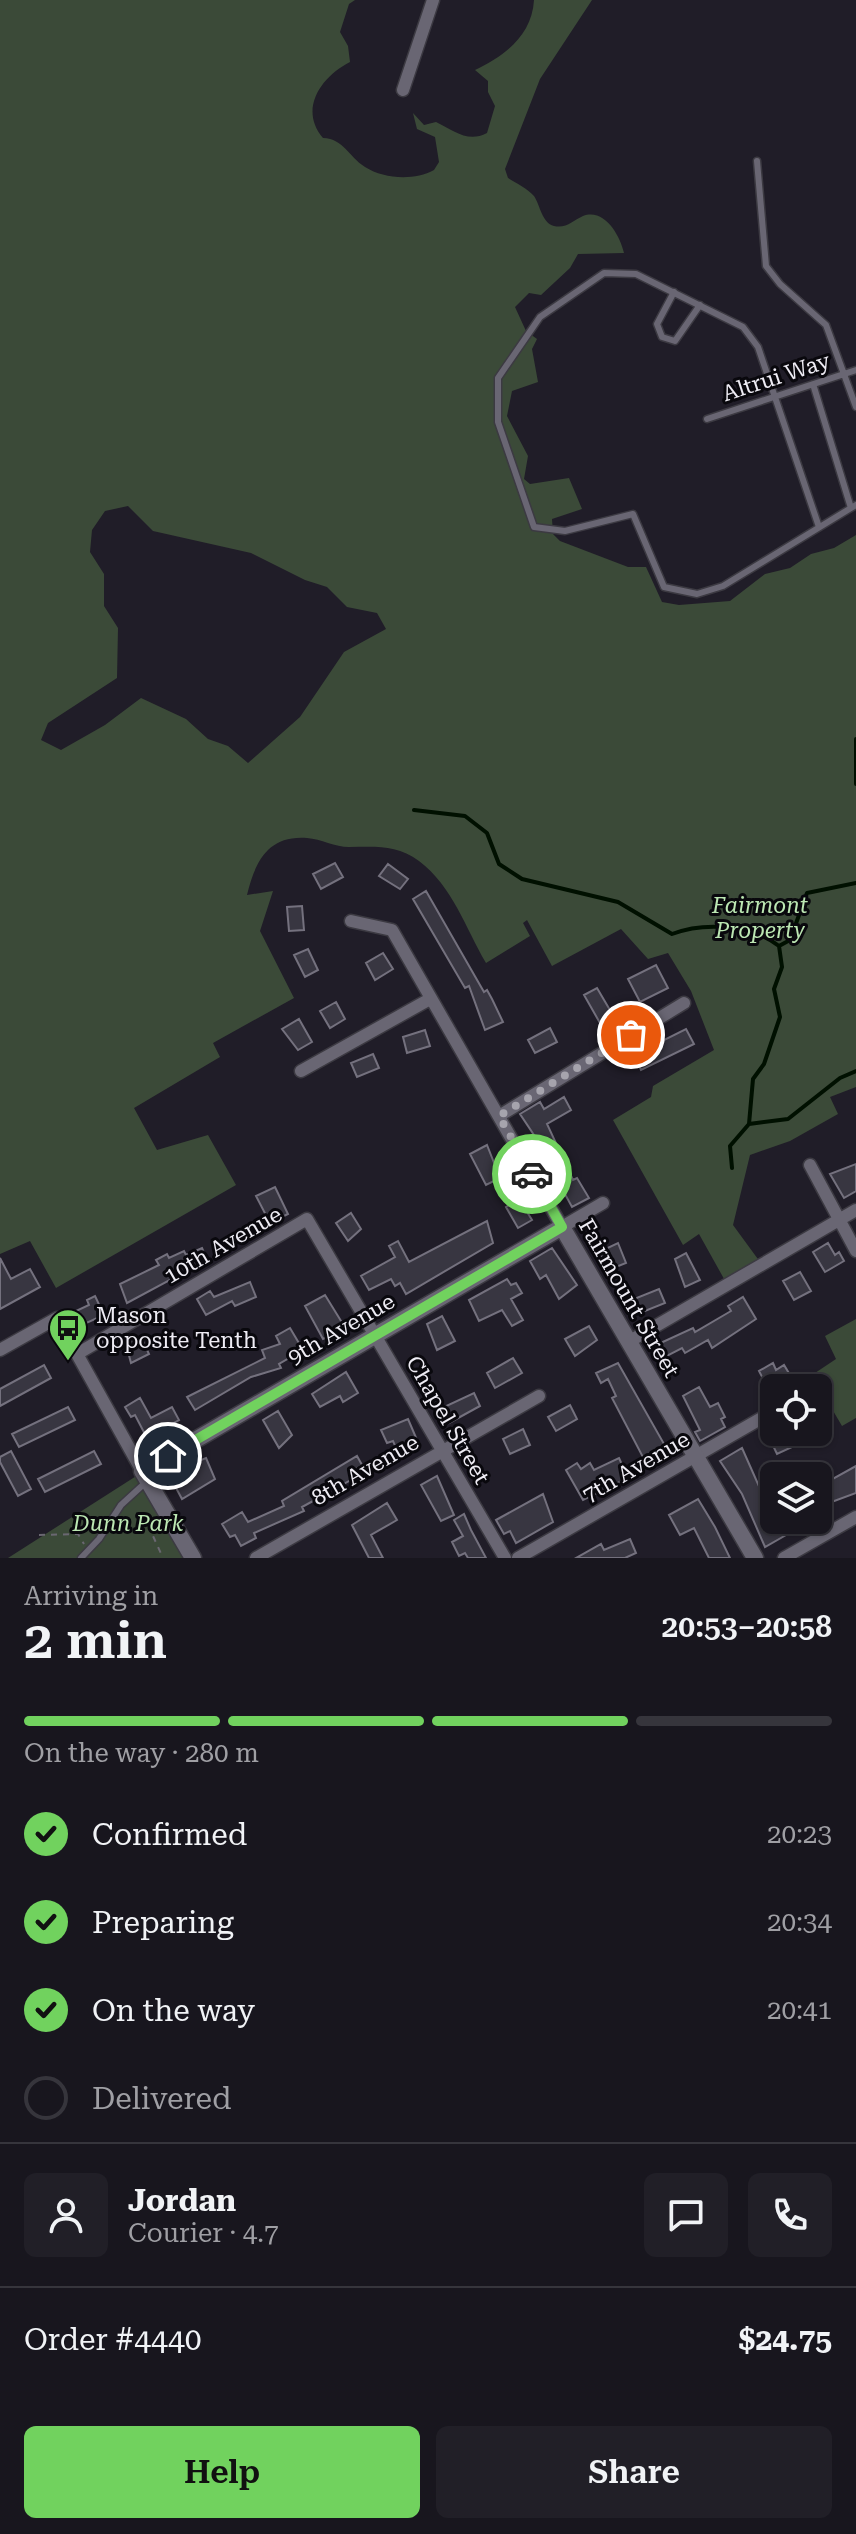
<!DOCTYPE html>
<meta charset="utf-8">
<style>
:root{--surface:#18161e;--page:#211f27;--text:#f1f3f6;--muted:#9f9fa4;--line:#36353c;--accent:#71d25e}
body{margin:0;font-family:"Roboto Serif",serif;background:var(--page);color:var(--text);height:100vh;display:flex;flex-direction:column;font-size:30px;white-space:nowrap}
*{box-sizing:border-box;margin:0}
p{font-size:26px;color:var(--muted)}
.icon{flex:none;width:44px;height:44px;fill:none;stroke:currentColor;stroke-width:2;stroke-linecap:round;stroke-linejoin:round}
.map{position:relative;height:1558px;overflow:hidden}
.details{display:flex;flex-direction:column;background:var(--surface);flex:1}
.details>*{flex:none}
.tools{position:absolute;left:760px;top:1374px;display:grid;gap:16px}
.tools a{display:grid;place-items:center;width:72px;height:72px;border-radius:12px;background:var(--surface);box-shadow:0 2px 6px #0004,0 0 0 2px var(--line);font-size:40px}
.pin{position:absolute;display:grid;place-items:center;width:68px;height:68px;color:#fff;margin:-34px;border:4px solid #fff;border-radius:50%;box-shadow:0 2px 8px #0007}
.courier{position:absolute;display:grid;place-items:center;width:80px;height:80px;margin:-40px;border:6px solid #71d25e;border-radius:50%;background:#fff;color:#222;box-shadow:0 2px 10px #0007}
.summary em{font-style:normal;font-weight:600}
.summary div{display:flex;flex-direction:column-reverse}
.summary{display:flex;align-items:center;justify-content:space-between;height:136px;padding:0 24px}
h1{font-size:52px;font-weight:600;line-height:60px}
.bar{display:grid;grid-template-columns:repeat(4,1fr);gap:12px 8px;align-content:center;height:96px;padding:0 24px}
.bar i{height:10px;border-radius:6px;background:var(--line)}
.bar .selected{background:var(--accent)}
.bar p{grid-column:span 4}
.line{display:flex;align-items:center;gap:20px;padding:0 24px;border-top:2px solid var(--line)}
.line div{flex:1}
.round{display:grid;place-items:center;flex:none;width:84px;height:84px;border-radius:12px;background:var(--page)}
ol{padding:0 24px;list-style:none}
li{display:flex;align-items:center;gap:24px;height:88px}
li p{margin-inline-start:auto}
li .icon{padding:8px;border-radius:50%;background:var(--accent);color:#111;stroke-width:4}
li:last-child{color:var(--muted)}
li i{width:44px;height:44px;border:4px solid var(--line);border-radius:50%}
.button{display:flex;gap:16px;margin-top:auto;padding:16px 24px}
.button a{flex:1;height:92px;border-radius:12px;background:var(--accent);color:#111;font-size:32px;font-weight:600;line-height:92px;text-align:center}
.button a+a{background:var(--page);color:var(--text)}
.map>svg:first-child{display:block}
.green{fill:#3b4a38;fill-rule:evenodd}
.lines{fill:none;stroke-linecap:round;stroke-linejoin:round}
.stream{stroke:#001000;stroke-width:4}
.building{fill:#383641;stroke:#74717e;stroke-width:2}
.service-casing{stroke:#3c3a42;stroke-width:9}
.minor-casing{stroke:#3c3a42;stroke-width:15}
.tertiary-casing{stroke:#3c3a42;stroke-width:19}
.path{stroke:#6a6771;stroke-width:2;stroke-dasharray:6 6;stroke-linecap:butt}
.service{stroke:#696673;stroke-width:6}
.minor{stroke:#696673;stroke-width:12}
.tertiary{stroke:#696673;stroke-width:16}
.done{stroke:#a6a4ad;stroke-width:8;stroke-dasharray:0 14.4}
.route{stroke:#71d25e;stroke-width:10}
.labels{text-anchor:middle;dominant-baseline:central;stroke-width:6;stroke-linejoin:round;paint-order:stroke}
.street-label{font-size:22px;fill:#eeecf4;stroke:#09080d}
.park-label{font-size:22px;font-style:italic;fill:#bce7b3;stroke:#09080d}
.poi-label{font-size:22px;fill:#eeecf4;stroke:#09080d;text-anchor:start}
</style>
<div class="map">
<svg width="856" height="1558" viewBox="0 0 856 1558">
<rect width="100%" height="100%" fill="#201d28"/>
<path class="green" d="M 0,0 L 355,0 L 349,4 L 340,32 L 348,46 L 350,62 C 322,76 298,109 323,138 C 344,139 348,156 365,167 C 384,179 414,181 434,170 L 439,162 L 435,137 L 417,129 L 413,113 L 424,125 L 436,122 C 454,131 468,143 487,133 L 495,106 L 488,92 L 488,81 L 475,70 C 504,56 532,36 534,0 L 592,0 L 540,79 L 505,169 L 508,178 C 516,183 528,189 534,196 C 540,205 542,223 554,226 C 566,229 574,220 583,216 C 605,208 620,236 624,253 L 578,254 L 570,268 L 541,295 L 529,293 L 515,307 L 526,331 L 537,339 L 532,349 L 538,382 L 512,391 L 507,416 L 528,456 L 524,479 L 530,484 L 569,478 L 582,509 L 552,519 L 553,534 L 560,541 L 628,567 L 646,567 L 662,602 L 679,605 L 730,601 L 765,574 L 790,568 L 811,554 L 834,548 L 856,535 L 856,1087 L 830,1097 L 838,1114 L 790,1141 L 750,1155 L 733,1225 L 763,1266 L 728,1286 L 699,1234 L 683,1245 L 613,1120 L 651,1097 L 653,1086 L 714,1050 L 691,991 L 668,953 L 648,959 L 621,929 L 552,966 L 527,920 L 523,923 L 530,936 L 486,963 C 465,927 453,887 419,861 C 396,844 375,847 349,847 C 335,847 321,839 307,838 C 267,835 255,863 247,895 L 273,891 L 260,931 L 294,998 L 213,1043 L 220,1057 L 134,1108 L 157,1150 L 208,1135 L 236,1185 L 56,1288 L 30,1241 L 0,1254 ZM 128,506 L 153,531 L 251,553 L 305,580 L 327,587 L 347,607 L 377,613 L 386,629 L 344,652 L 300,717 L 248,763 L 228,746 L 208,739 L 186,719 L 141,698 L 105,725 L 61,750 L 41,740 L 48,723 L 117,678 L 118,628 L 104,606 L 104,574 L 90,552 L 92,530 L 105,511 Z
M 856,1319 L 856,1418 L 842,1426 L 812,1375 L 836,1359 L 825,1336 Z
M 141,1473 L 189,1558 L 8,1558 Z"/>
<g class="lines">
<path class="stream" d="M 856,739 L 856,784
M 414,810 L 465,816 L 487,833 L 499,864 L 522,879 L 618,902 L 672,934 C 703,922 752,924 779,946 L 782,967 L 774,989 L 780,1017 L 764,1064 L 753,1079 L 749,1124 L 730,1146 L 732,1168
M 779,946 L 790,940 L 807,893 L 856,883
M 749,1124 L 788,1119 L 840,1078 L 856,1071"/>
</g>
<path class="building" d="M 335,863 L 343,877 L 321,889 L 313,874 Z
M 388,864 L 408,879 L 400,889 L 379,876 Z
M 426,891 L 484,992 L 487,990 L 492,999 L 503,1022 L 485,1030 L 469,986 L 465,988 L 413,899 Z
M 302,906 L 304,930 L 289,931 L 287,907 Z
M 308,949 L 318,970 L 305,977 L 294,955 Z
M 383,953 L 393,969 L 375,980 L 366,963 Z
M 656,965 L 668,988 L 640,1002 L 628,979 Z
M 597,988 L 617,1022 L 604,1030 L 584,995 Z
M 336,1002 L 345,1019 L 330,1028 L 320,1011 Z
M 299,1019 L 312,1042 L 298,1050 L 282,1029 Z
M 550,1028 L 557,1042 L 535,1053 L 528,1040 Z
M 686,1029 L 694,1044 L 641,1070 L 634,1055 Z
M 425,1030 L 430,1046 L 407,1053 L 403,1037 Z
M 373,1054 L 379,1068 L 357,1077 L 351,1063 Z
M 564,1097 L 571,1110 L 547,1124 L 573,1180 L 577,1178 L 589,1198 L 572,1207 L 554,1174 L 547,1160 L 550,1159 L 520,1114 L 540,1102 L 544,1109 Z
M 487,1145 L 500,1178 L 486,1185 L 470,1154 Z
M 856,1164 L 856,1191 L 844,1198 L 830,1174 Z
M 275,1187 L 288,1214 L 270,1223 L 256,1196 Z
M 519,1199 L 532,1220 L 518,1228 L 506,1207 Z
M 351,1213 L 361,1229 L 348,1241 L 336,1223 Z
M 487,1221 L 493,1243 L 406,1294 L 400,1283 L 395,1286 L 391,1279 L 369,1290 L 361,1276 L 395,1257 L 389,1246 L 398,1241 L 409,1262 Z
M 618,1243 L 626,1263 L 611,1269 L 609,1264 L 605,1266 L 599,1252 Z
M 828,1243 L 835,1255 L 839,1252 L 844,1261 L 825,1272 L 813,1252 Z
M 202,1248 L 207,1260 L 127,1303 L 120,1284 L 159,1265 L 156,1260 L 167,1254 L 169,1258 L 184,1251 L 186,1255 Z
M 552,1248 L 577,1285 L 559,1299 L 546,1275 L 540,1279 L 530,1261 Z
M 686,1253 L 700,1280 L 685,1287 L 675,1259 Z
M 0,1258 L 11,1279 L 30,1269 L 40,1287 L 0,1309 Z
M 800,1272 L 811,1291 L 794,1300 L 783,1281 Z
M 507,1279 L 511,1285 L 516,1283 L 522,1293 L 511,1299 L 523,1320 L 512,1326 L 502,1310 L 479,1321 L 469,1300 Z
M 250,1282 L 256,1297 L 235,1306 L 232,1301 L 206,1315 L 197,1299 L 210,1291 L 214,1297 Z
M 659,1289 L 665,1303 L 640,1313 L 634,1299 Z
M 325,1295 L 346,1329 L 323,1339 L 305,1306 Z
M 95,1296 L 104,1315 L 82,1325 L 76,1311 L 89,1305 L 87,1300 Z
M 743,1297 L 756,1319 L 712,1348 L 708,1340 L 685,1353 L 682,1348 L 661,1359 L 654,1346 L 693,1328 L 695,1332 L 731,1311 L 728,1306 Z
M 442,1316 L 455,1341 L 437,1350 L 427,1324 Z
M 589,1326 L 597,1340 L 575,1356 L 565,1339 Z
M 290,1328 L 303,1350 L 279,1364 L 281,1368 L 251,1377 L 195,1410 L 187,1397 L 265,1358 L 262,1350 L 280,1344 L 276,1336 Z
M 141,1337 L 149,1354 L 131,1363 L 126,1344 Z
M 513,1358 L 522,1373 L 495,1388 L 487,1373 Z
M 618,1363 L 668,1451 L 646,1463 L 612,1398 L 616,1396 L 608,1379 L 601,1383 L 596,1373 Z
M 773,1363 L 776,1370 L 784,1365 L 790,1375 L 783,1379 L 785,1383 L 770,1392 L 759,1371 Z
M 44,1365 L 51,1378 L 0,1406 L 0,1389 Z
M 346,1372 L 358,1393 L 343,1402 L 340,1396 L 320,1407 L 312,1394 Z
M 699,1387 L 710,1407 L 718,1403 L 725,1417 L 721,1419 L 725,1427 L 700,1441 L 695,1432 L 700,1430 L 683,1396 Z
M 474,1393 L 480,1406 L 449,1423 L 442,1408 Z
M 140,1398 L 151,1418 L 172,1407 L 179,1420 L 147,1438 L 135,1415 L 131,1417 L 125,1407 Z
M 570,1405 L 577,1419 L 556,1431 L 548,1417 Z
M 68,1407 L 75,1420 L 19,1447 L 12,1434 Z
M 278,1411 L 292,1435 L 279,1448 L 263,1420 Z
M 408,1419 L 417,1440 L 396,1448 L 393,1441 L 387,1443 L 381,1430 Z
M 523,1429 L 530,1445 L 510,1454 L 503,1439 Z
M 775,1432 L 785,1432 L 792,1447 L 777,1454 L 768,1435 Z
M 742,1448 L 774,1520 L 786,1535 L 765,1547 L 742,1494 L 720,1461 Z
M 11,1451 L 31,1489 L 18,1496 L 0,1462 L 0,1457 Z
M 94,1451 L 101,1464 L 45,1492 L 38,1479 Z
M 357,1456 L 362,1465 L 352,1471 L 356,1477 L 340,1486 L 337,1480 L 320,1488 L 324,1495 L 302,1507 L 304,1511 L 254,1533 L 256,1538 L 241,1546 L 235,1535 L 230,1537 L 222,1524 L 242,1512 L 248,1522 L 284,1506 L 282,1501 Z
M 206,1458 L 215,1479 L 182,1499 L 168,1473 Z
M 619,1458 L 628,1478 L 583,1500 L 566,1470 L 577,1463 L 581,1469 L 590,1463 L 594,1470 Z
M 856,1466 L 856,1493 L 818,1507 L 818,1487 Z
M 437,1476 L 454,1515 L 441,1521 L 421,1485 Z
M 543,1494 L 553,1522 L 516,1543 L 510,1531 L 504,1534 L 496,1520 Z
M 698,1499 L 715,1527 L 730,1558 L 709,1558 L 694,1528 L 680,1535 L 669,1515 Z
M 387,1503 L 397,1520 L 371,1535 L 383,1558 L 369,1558 L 352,1525 Z
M 464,1514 L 471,1530 L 486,1558 L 468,1558 L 465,1553 L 459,1556 L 452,1542 L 463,1536 L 454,1520 Z
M 630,1539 L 636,1553 L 625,1558 L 576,1558 L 601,1544 L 604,1550 Z"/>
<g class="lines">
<defs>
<path id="service" d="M 757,161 L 766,266 L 780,284 L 826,325 L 856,407
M 674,292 L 657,324 L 662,337 L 675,341 L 700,305
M 813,384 L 851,508
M 707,419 L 856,370
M 819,527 L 758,347 L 743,327 L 636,274 L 604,273 L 540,317 L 498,378 L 498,422 L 534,527 L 565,531 L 633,514 L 664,587 L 697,594 L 723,586 L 851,508 L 856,505
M 81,1558 L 99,1539 L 121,1505 L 145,1483"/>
<path id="minor" d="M 403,90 L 433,0
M 351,921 L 392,930 L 562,1227 L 603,1203
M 301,1071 L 430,999
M 499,1116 L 684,1003
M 810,1165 L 856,1251
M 630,1341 L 856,1210
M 0,1350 L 57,1318 L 142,1471
M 77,1354 L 307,1219 L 505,1558
M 256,1558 L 539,1396
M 518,1558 L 774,1411
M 784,1558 L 856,1517"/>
<path id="tertiary" d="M 193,1558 L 142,1471 L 562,1227 L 755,1558"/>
</defs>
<use href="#service" class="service-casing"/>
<use href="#minor" class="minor-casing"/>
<use href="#tertiary" class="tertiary-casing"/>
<path class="path" d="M 157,1525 L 153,1536 L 163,1558
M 39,1535 L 78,1534 L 84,1544"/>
<use href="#service" class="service"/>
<use href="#minor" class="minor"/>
<use href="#tertiary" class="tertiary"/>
</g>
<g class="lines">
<path class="done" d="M 532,1174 L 499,1116 L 631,1035"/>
<path class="route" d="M 168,1456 L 562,1227 L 532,1174"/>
</g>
<defs>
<symbol id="bus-pin" viewBox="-11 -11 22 30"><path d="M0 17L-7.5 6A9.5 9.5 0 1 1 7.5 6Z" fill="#71d25e" stroke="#09080d"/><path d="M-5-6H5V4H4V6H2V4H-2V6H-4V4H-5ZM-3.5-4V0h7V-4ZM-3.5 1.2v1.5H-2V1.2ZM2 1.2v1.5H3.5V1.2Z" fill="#111"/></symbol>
</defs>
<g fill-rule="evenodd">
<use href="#bus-pin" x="46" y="1306" width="44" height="60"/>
</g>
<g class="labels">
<g class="street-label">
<text transform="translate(776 377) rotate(-18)">Altrui Way</text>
<text transform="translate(223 1245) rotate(-30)">10th Avenue</text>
<text transform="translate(629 1298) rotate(60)">Fairmount Street</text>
<text transform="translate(341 1329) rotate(-30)">9th Avenue</text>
<text transform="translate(448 1420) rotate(60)">Chapel Street</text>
<text transform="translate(636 1467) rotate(-30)">7th Avenue</text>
<text transform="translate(365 1470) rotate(-30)">8th Avenue</text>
</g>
<g class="park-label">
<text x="760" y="905">Fairmont<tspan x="760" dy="25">Property</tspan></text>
<text x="128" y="1523">Dunn Park</text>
</g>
<g class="poi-label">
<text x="96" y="1315">Mason<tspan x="96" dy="25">opposite Tenth</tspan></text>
</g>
</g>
</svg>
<div class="tools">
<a><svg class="icon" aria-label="locate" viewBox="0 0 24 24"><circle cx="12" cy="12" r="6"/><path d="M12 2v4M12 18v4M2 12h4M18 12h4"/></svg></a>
<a><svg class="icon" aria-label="layers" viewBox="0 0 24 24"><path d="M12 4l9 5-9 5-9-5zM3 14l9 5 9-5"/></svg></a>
</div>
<div class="pin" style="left:631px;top:1035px;background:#ea580c"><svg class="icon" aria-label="bag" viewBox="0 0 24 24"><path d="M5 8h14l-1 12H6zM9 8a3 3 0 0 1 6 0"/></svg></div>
<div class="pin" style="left:168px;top:1456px;background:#1f2937"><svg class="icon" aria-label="home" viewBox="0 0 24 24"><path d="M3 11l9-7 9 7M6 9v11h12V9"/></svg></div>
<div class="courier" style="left:532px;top:1174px"><svg class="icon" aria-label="car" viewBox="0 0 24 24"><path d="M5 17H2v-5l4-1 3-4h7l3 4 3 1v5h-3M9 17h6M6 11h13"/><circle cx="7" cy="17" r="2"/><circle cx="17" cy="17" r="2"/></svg></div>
</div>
<section class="details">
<div class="summary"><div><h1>2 min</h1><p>Arriving in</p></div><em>20:53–20:58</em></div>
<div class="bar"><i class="selected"></i><i class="selected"></i><i class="selected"></i><i></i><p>On the way · 280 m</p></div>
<ol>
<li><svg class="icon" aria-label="check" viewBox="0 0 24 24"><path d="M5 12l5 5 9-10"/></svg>Confirmed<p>20:23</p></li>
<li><svg class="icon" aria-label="check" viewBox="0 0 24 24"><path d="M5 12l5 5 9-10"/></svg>Preparing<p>20:34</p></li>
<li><svg class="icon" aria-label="check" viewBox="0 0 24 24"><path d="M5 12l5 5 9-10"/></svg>On the way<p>20:41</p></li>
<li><i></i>Delivered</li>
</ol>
<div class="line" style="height:144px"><a class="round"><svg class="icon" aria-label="person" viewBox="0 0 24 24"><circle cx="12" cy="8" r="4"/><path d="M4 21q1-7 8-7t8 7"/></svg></a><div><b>Jordan</b><p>Courier · 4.7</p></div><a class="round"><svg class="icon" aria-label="chat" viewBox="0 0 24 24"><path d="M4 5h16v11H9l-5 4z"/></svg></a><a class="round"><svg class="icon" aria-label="phone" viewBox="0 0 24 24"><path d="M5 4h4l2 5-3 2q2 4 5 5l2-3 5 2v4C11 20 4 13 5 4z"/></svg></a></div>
<div class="line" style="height:104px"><div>Order #4440</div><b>$24.75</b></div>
<div class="button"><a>Help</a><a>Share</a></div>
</section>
